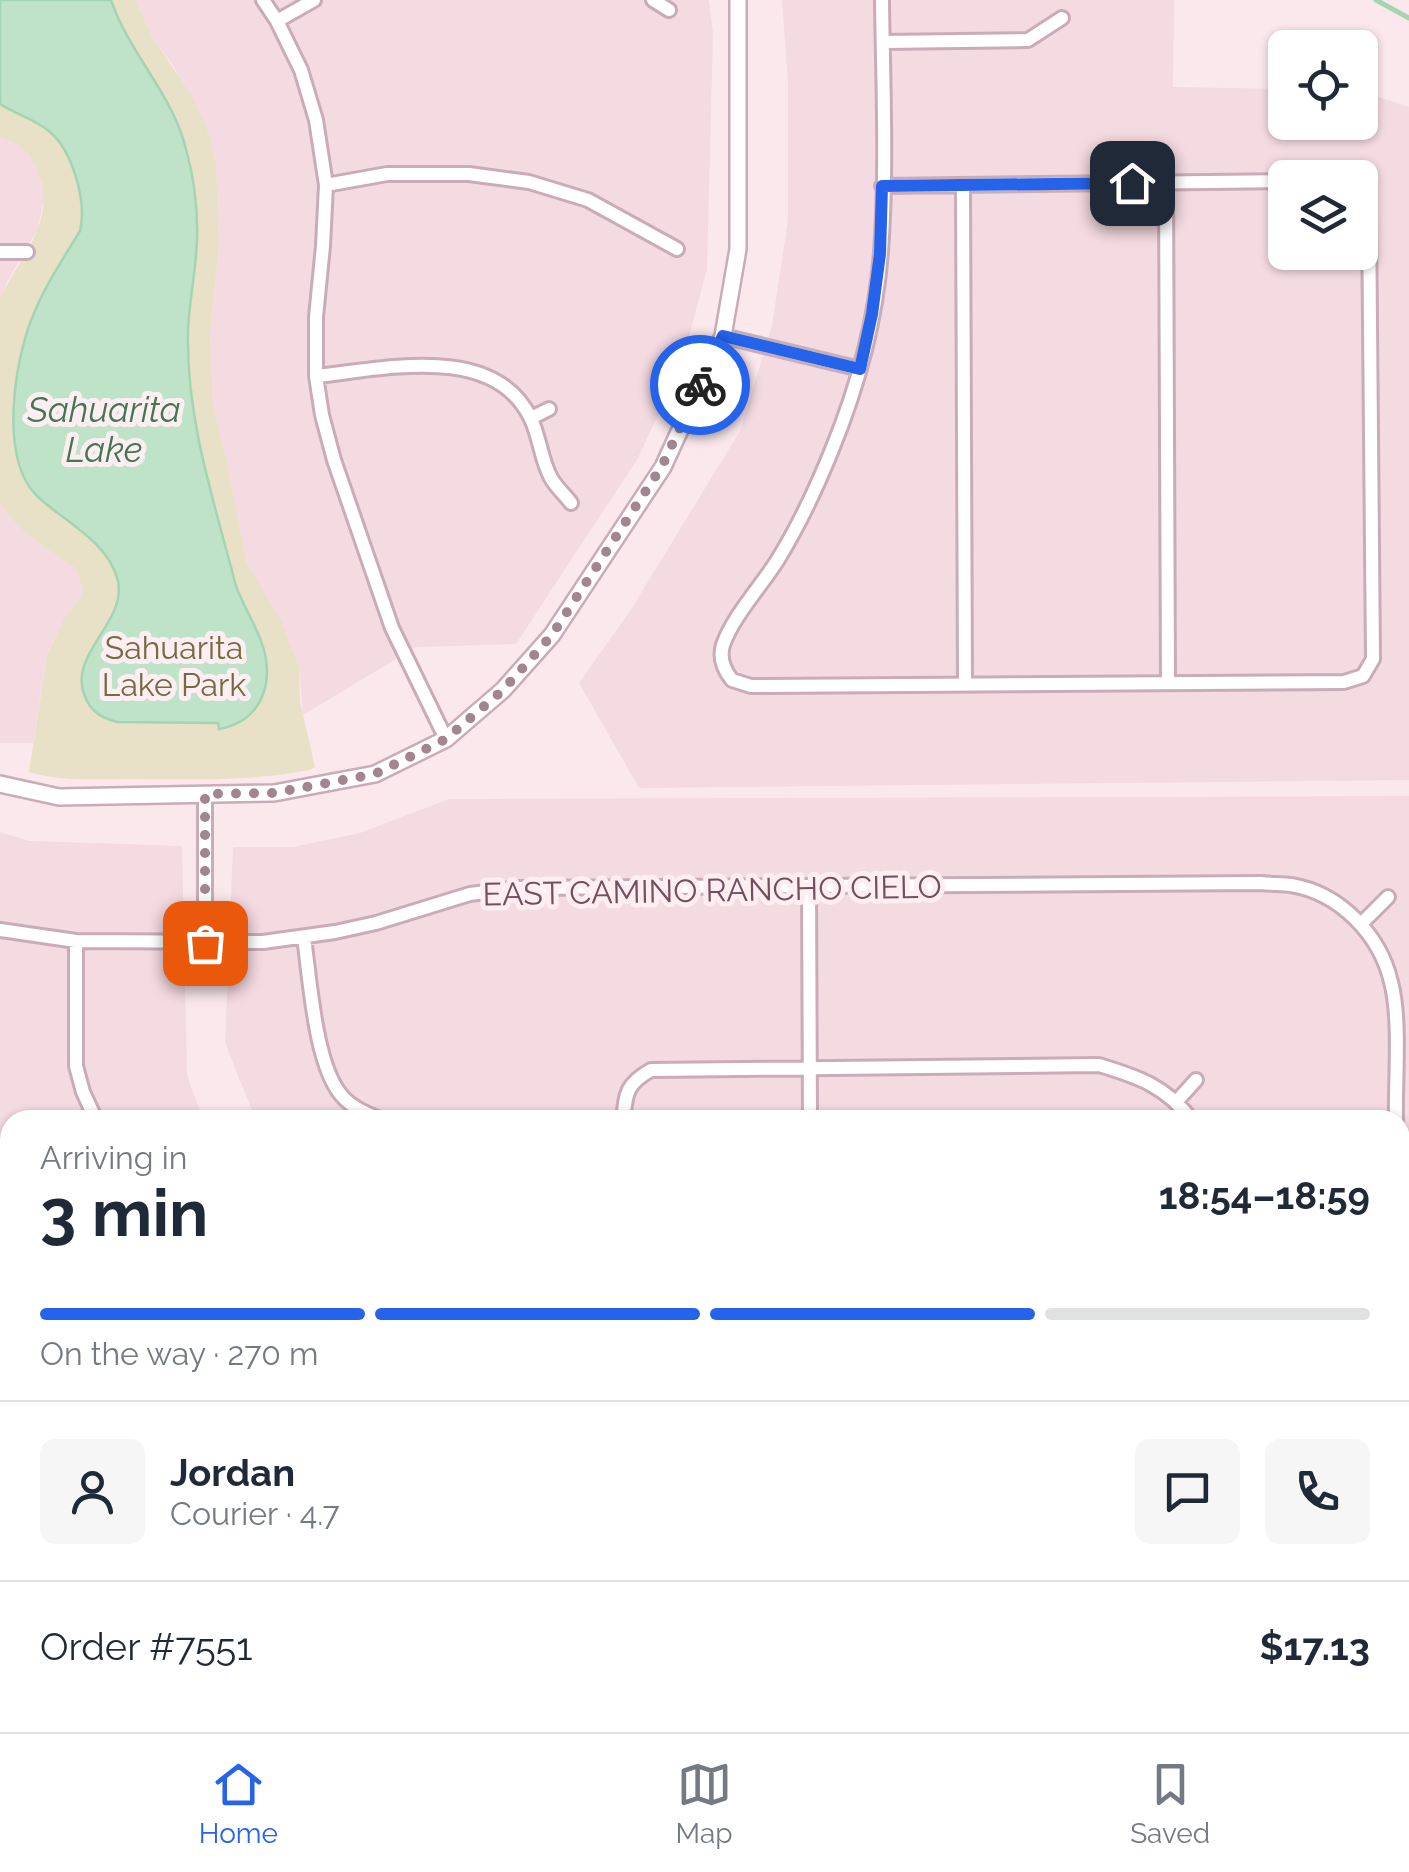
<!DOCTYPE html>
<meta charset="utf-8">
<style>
:root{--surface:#fff;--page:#f6f6f7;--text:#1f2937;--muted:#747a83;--line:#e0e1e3;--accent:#2563eb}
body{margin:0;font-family:Raleway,sans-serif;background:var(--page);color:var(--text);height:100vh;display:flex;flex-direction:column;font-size:38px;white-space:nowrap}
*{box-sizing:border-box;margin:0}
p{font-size:32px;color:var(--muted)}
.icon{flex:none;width:55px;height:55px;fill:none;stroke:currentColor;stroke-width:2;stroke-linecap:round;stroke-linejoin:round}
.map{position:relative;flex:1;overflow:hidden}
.panel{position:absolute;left:0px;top:1110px;width:1410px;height:622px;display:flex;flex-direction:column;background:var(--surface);border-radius:30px 30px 0 0;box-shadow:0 2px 8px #0004}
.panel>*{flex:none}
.controls{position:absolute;left:1268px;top:30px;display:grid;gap:20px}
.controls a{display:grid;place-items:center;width:110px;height:110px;border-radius:15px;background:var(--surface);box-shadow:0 2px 8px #0004;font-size:50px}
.pin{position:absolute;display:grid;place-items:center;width:85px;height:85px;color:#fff;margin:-42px;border-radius:20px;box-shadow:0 5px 15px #0006}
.courier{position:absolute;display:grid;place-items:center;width:100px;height:100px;margin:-50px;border:8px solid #2563eb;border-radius:50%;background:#fff;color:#222;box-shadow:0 2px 12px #0007}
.summary em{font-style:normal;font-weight:700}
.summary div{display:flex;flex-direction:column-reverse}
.summary{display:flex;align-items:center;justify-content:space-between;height:170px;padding:0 40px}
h1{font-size:65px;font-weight:700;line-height:75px}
.bar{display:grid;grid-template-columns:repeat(4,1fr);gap:15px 10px;align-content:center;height:120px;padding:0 40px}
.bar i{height:12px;border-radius:8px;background:var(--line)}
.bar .selected{background:var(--accent)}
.bar p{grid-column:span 4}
.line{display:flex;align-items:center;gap:25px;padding:0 40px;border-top:2px solid var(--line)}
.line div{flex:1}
.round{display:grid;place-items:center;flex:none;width:105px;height:105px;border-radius:15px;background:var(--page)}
.menu{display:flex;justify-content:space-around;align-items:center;height:140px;border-top:2px solid var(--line);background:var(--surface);font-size:28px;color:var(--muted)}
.menu a{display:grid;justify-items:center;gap:5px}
.menu .selected{color:var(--accent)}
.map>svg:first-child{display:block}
.residential{fill:#f4dae1;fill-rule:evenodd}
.green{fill:#e8e0c7}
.water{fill:#bee3c9;stroke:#a5d4b3;stroke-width:2.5}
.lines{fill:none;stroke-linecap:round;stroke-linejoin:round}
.stream{stroke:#a5d4b3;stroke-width:5}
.minor-casing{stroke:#c9acb8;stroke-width:18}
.tertiary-casing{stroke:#c9acb8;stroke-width:20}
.minor{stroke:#fff;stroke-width:12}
.tertiary{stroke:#fff;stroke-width:15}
.done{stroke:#a38491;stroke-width:10;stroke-dasharray:0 18}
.route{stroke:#2563eb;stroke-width:12}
.labels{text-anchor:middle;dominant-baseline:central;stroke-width:10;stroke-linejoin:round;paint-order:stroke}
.park-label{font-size:32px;fill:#736c43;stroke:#feeef2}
.street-label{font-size:32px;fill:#734e60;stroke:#feeef2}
.water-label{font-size:35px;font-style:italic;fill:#427753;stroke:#feeef2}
</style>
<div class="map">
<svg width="1409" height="1732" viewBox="0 0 1409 1732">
<rect width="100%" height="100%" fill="#fbe8ed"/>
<path class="residential" d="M 135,0 L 709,0 L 713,33 L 707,269 L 682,363 L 638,458 L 516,644 L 416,647 L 303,715 L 299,667 L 287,635 L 247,564 L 228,467 L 213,404 L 210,332 L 219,246 L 216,163 L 208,132 L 174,67 L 153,38 Z
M 782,0 L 1174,0 L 1173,87 L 1285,89 L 1285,122 L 1360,122 L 1360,91 L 1409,107 L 1409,780 L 639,788 L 579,683 L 630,611 L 740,431 L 772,326 L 788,220 L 788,82 ZM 1285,178 L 1360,178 L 1360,252 L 1285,252 Z
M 0,137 L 10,139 L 21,147 L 33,160 L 40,175 L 44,197 L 38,229 L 8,280 L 0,299 Z
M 0,503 L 8,515 L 27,535 L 76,569 L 82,587 L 81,596 L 63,620 L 47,654 L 33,743 L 0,743 Z
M 1409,796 L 1409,1732 L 1116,1732 L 1116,1722 L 1400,1722 L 1400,1120 L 256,1120 L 225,1043 L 233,847 L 293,847 L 360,833 L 449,799 Z
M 0,832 L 29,841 L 182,846 L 187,1075 L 203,1120 L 10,1120 L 10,1338 L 0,1343 Z
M 10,1361 L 10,1640 L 0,1618 L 0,1366 Z
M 47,1723 L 316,1723 L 290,1732 L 51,1732 Z
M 466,1723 L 934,1722 L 934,1732 L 525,1732 Z"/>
<path class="green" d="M 0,0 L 135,0 L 153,38 L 193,98 L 208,132 L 216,163 L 219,246 L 210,332 L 213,404 L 228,467 L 247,564 L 281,620 L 299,667 L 300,702 L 315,767 L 309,770 C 249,782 190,779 130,779 C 97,779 61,782 29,772 L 47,655 L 63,620 L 81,596 L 82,587 L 76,569 L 27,535 L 8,515 L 0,503 L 0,299 C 11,274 29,253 38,228 C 52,193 39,147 0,137 Z
M 976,1723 L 1116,1722 L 1116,1732 L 977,1732 Z"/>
<path class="water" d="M 0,0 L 111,0 C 129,53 173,95 186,149 C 194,178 198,210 197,240 C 196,271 189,301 188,331 C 186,409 208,482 228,556 C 231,566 233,576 236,586 C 246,614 267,640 267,671 C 267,702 249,724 219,729 L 218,723 L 117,722 C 103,718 94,714 87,701 C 63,656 127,625 118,581 C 108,540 63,522 35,494 C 0,456 14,363 32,318 C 44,287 63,259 80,231 C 87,202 73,152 50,132 C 37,120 15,114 0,104 Z"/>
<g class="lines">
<path class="stream" d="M 1376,0 L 1409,18"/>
<defs>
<path id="minor" d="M 263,0 L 277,21 L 301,70 L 316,120 L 326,185 L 323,246 L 316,317 L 316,376 L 322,415 L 334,460 L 392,628 L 446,739
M 653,0 L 669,10
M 882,0 C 883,84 887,169 881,252 C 876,320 857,389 831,452 C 816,489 798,527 777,561 C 761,586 732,618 723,645 C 719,658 724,670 732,680 L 751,686 L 1344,682 L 1363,676 L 1373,659 L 1369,211 L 1360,193
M 277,21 L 314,0
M 883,42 L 1028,40 L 1062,18
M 1166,182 L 1168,683
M 326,185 L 387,174 L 469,174 L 529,182 L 588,200 L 677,249
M 963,185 L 965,684
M 882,186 L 1285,181
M 0,252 L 27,252
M 723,336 L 860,369
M 316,376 C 384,369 495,342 531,419 C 540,438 541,460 551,478 C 556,487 565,495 571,503
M 531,418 L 549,409
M 205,794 L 205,943
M 809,886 L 810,1120
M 1361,924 L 1388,897
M 0,930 L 76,941 L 263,942 L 335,932 L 376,923 L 470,894 L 518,888 L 1261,883 C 1271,884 1281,884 1291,885 C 1340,893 1380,935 1391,982 C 1401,1019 1395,1080 1396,1120
M 304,938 C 310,979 315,1066 342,1096 C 352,1108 368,1114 382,1120
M 76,941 L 76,1066 L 83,1092 L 96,1120
M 1177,1101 L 1196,1080
M 623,1120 C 626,1093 626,1084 651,1070 L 1099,1065 C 1139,1077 1165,1086 1192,1120
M 0,1374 L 10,1397"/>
<path id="tertiary" d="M 0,784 L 59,797 L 274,793 L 375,774 L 446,739 L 503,690 L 552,635 L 663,467 L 723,336 L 738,249 L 738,0
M 958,1722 L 958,1732"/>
</defs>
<use href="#minor" class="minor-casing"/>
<use href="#tertiary" class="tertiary-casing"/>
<use href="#minor" class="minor"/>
<use href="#tertiary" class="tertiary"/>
</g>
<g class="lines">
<path class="done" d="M 205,943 L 205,794 L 274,793 L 375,774 L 446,739 L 503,690 L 552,635 L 662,466 L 700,385"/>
<path class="route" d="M 700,385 L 723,336 L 860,369 L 872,314 L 880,254 L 882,186 L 1132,183"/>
</g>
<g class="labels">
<g class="park-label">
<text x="174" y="647">Sahuarita<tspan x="174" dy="37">Lake Park</tspan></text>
</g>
<g class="street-label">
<text transform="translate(712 890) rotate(-1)">EAST CAMINO RANCHO CIELO</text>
</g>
<g class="water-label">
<text x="104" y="409">Sahuarita<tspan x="104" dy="40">Lake</tspan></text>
</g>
</g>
</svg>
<div class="controls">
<a><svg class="icon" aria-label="locate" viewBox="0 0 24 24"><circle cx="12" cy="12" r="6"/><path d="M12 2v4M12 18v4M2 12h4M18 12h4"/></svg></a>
<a><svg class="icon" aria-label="layers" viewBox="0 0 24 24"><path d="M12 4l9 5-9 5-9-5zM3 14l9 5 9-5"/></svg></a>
</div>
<div class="pin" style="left:205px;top:943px;background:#ea580c"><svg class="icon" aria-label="bag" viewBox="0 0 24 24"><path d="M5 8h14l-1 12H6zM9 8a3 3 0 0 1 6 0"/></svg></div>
<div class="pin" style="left:1132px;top:183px;background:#1f2937"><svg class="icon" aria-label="home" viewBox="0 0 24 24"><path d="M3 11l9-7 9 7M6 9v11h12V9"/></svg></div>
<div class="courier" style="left:700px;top:385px"><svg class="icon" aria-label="bike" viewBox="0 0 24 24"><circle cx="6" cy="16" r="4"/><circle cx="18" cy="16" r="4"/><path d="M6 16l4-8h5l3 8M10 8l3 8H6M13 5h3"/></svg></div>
<section class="panel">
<div class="summary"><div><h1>3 min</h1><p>Arriving in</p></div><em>18:54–18:59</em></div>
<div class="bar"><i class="selected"></i><i class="selected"></i><i class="selected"></i><i></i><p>On the way · 270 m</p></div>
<div class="line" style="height:180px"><a class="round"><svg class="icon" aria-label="person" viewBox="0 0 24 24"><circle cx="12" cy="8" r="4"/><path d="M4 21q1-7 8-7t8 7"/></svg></a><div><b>Jordan</b><p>Courier · 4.7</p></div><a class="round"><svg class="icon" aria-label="chat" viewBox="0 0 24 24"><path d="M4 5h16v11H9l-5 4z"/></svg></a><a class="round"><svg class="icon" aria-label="phone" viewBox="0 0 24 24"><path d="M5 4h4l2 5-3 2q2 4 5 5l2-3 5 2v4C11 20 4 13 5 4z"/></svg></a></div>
<div class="line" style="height:130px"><div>Order #7551</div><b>$17.13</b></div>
</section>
</div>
<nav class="menu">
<a class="selected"><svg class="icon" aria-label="home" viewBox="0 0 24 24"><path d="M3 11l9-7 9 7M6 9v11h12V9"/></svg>Home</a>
<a><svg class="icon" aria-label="map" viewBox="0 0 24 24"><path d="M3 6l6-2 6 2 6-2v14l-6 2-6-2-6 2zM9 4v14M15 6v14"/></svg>Map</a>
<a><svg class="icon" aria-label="saved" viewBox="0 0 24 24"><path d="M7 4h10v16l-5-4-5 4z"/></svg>Saved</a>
</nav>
